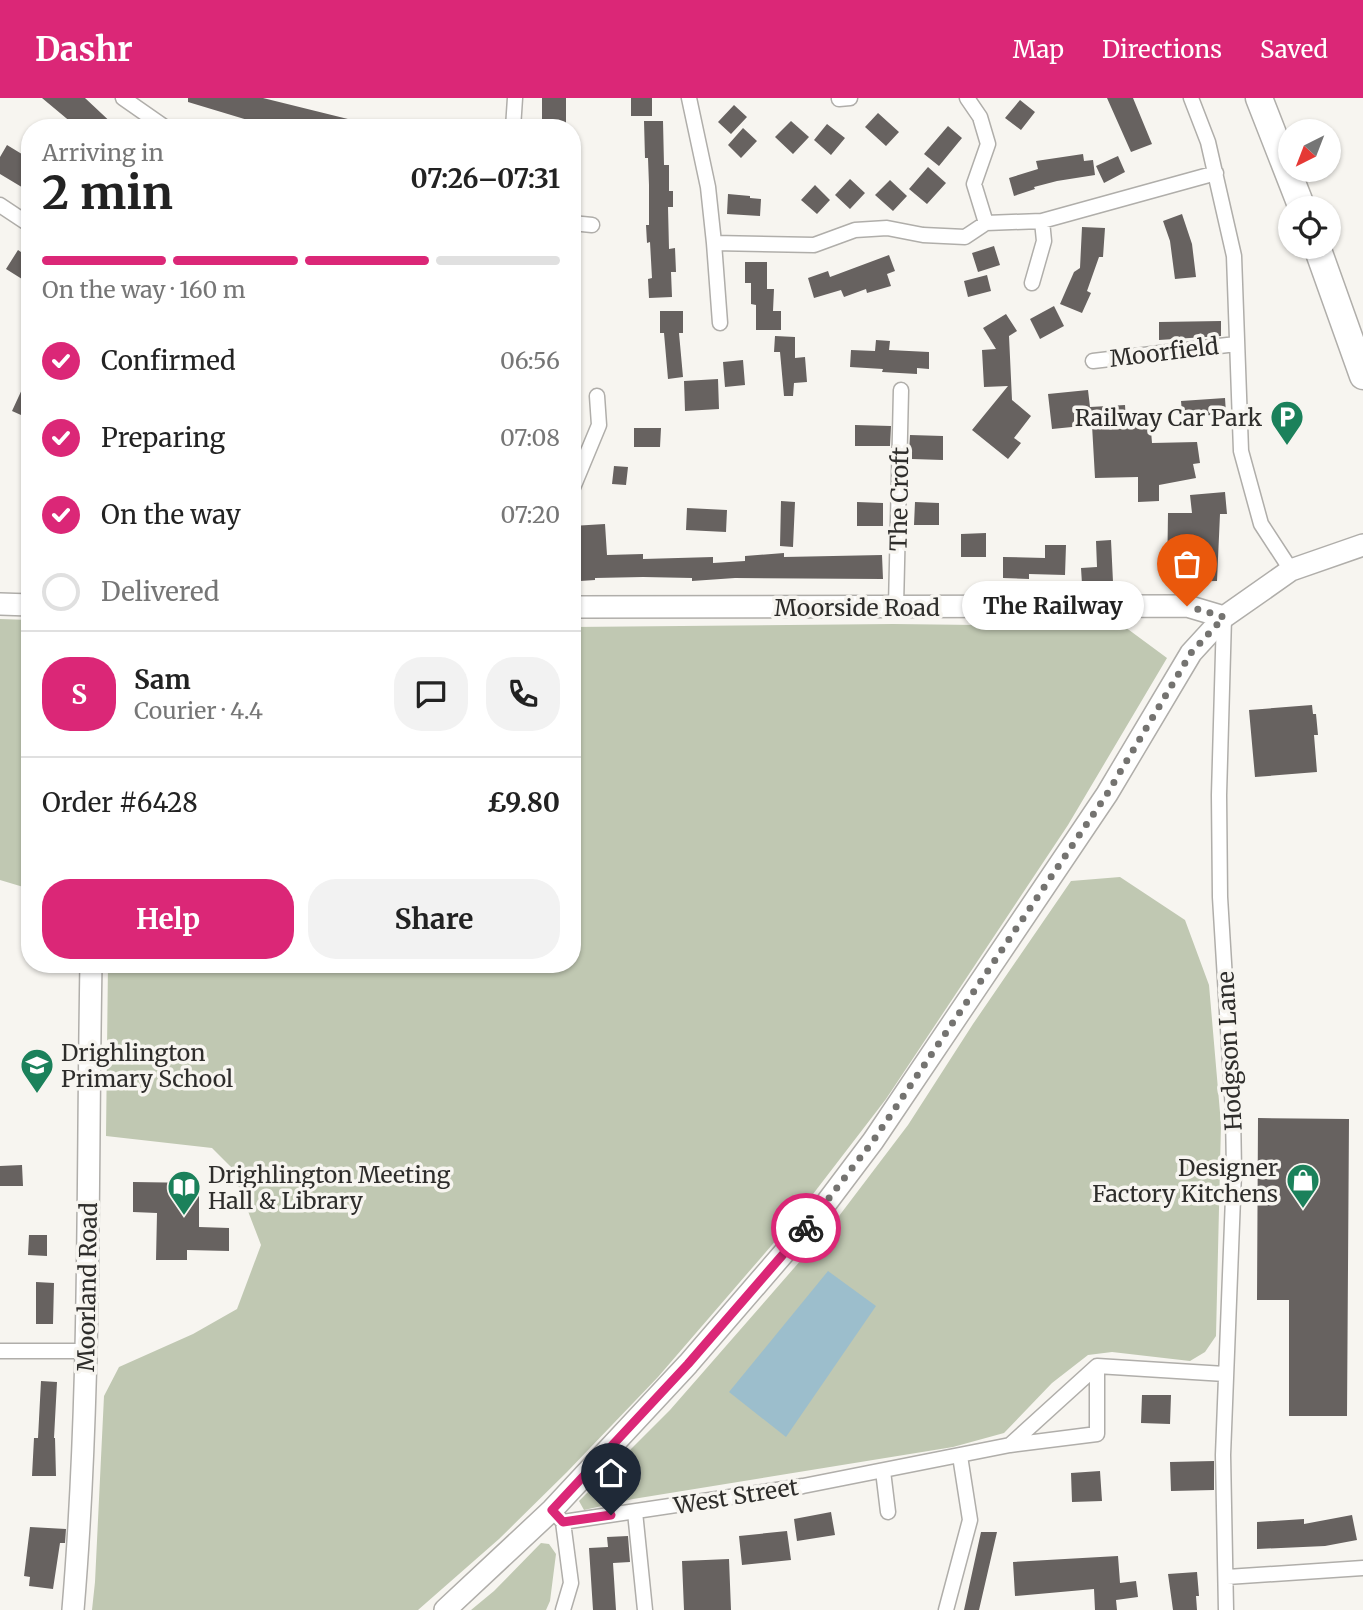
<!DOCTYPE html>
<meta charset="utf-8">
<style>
:root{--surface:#fff;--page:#f2f2f2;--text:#222;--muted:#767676;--line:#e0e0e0;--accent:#db2777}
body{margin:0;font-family:Merriweather,serif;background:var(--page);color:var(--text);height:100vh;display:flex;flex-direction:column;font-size:26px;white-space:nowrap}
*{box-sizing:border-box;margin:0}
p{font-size:23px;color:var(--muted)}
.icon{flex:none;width:38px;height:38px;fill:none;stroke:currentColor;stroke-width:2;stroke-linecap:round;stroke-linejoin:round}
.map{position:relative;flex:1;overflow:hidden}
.details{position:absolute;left:21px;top:21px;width:560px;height:854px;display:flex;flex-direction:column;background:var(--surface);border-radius:28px;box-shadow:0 2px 5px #0004}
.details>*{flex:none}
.needle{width:46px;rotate:222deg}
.fabs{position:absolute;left:1278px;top:21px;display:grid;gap:14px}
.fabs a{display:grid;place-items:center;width:63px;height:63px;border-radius:50%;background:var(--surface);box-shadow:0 2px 5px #0004;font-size:35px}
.pin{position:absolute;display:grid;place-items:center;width:60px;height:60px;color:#fff;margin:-72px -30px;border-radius:50% 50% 50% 0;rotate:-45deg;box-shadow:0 0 7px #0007}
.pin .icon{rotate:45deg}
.courier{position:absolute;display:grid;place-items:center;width:70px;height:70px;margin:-35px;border:5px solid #db2777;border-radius:50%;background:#fff;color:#222;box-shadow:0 2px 9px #0007}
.bubble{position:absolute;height:49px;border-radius:24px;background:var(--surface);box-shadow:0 2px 5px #0004;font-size:23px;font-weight:700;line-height:49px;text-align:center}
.summary em{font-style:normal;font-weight:700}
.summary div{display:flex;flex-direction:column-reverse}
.summary{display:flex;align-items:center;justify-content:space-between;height:119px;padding:0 21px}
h1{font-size:46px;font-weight:700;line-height:52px}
.bar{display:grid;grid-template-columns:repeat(4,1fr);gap:10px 7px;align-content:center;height:84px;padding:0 21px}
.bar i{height:9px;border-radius:5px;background:var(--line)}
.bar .current{background:var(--accent)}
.bar p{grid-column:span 4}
.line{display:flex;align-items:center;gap:18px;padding:0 21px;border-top:2px solid var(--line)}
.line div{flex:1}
.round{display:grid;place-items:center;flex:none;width:74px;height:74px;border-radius:28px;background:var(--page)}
ol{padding:0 21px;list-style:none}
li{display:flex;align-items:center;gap:21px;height:77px}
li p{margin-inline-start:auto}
li .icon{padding:7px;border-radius:50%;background:var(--accent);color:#fff;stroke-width:4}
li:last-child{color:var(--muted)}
li i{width:38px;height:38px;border:4px solid var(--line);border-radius:50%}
.action{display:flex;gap:14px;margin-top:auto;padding:14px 21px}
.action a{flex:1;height:80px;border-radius:28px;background:var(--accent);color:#fff;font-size:28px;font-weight:700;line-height:80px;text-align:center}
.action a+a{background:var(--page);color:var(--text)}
header{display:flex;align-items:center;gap:42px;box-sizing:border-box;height:98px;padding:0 35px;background:var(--accent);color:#fff}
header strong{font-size:33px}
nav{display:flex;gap:38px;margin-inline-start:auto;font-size:24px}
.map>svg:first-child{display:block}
.green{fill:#c0c8b2}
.water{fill:#9cbecc}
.building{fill:#676260}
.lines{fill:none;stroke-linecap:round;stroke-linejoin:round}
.street-casing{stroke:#b0aeaa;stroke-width:17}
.secondary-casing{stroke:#b0aeaa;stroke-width:24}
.highway-casing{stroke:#b0aeaa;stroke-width:29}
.street{stroke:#fff;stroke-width:14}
.secondary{stroke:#fff;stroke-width:21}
.highway{stroke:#fff;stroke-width:26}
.done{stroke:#747370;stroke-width:7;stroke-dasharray:0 12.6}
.route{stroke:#db2777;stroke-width:9}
.labels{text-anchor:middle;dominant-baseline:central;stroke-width:7;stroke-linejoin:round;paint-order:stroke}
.street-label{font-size:23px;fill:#2e2d2b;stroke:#f7f5f0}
.poi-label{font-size:23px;fill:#2e2d2b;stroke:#f7f5f0;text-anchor:end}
</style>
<header>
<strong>Dashr</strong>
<nav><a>Map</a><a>Directions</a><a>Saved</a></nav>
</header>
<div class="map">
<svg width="1363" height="1512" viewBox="0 0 1363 1512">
<rect width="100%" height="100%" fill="#f7f5f0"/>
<path class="green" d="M 0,521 L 30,522 L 30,791 L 0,782 Z
M 893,526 L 1125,529 L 1167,560 L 1068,727 L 886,1001 L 790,1126 L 658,1279 L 567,1374 L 499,1441 L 418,1512 L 92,1512 L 95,1484 L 104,1298 L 119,1269 L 193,1236 L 237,1211 L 261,1147 L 231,1069 L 212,1050 L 106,1038 L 108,866 L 572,866 L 572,529 Z
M 1120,779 L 1185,822 L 1209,887 L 1221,1026 L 1216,1238 L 1205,1254 L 1190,1263 L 1112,1254 L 1088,1257 L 1052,1285 L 1004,1335 L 953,1349 L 633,1401 L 584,1412 L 579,1403 L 670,1312 L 836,1122 L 908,1027 L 973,926 L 1071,783 Z
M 541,1445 L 549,1446 L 556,1456 L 550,1503 L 546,1512 L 471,1512 L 494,1493 Z"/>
<path class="water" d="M 828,1173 L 876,1208 L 786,1339 L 729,1294 Z"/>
<path class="building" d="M 42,0 L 85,0 L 117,30 L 78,30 Z
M 188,0 L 263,0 L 356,23 L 355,30 L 274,30 L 188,4 Z
M 542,0 L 566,0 L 566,30 L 542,30 Z
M 631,0 L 652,0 L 652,18 L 631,18 Z
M 1107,0 L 1133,0 L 1152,46 L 1131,54 Z
M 1020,2 L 1035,14 L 1021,32 L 1005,20 Z
M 734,7 L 747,19 L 731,36 L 718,24 Z
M 878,15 L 899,34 L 886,48 L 865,29 Z
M 644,23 L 663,23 L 664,67 L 669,67 L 669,93 L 673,93 L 673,109 L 668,109 L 669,151 L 675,150 L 676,174 L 671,174 L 672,199 L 649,200 L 648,181 L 652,180 L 650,144 L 647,145 L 646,127 L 649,127 L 649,87 L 648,60 L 645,60 Z
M 791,23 L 809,39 L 793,56 L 775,39 Z
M 827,26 L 845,40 L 831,57 L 814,42 Z
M 948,28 L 962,40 L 939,68 L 924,56 Z
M 743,30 L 757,43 L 741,60 L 728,47 Z
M 7,47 L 30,61 L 30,94 L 0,76 L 0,59 Z
M 1083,56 L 1084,63 L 1093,62 L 1095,77 L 1057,83 L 1034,89 L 1035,91 L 1014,98 L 1009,80 L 1038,71 L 1036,63 Z
M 1118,58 L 1125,74 L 1104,85 L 1096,68 Z
M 928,69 L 946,85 L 927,106 L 909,91 Z
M 850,81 L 865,95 L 850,111 L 835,97 Z
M 890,82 L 907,98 L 893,113 L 875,97 Z
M 815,87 L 830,102 L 817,116 L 801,102 Z
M 728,96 L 750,98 L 750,100 L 761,101 L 760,118 L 727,116 Z
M 1182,116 L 1192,146 L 1196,179 L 1175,181 L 1170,143 L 1163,123 Z
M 1082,129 L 1105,130 L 1103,159 L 1099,159 L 1087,193 L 1091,195 L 1082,215 L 1060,206 L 1074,174 L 1080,170 Z
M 994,148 L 1000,167 L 978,174 L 972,155 Z
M 18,152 L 30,160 L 30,186 L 6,171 Z
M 889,157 L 895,173 L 887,176 L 891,188 L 867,195 L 866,191 L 844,199 L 841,192 L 814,200 L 808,180 L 828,173 L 830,179 Z
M 745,164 L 767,164 L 767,191 L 774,191 L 773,213 L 781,213 L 781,232 L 756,232 L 756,207 L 751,206 L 751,185 L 745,185 Z
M 987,177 L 991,193 L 968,199 L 964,183 Z
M 1054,208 L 1064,228 L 1040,241 L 1030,221 Z
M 660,213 L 683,213 L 683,235 L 679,235 L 683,279 L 668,281 L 664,235 L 660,235 Z
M 1006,216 L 1017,233 L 1009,238 L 1012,302 L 1031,318 L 1014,340 L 1021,345 L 1008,361 L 972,332 L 1008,288 L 984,289 L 982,252 L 996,251 L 983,230 Z
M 1221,223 L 1221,238 L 1159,242 L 1159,224 Z
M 775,238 L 795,239 L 795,260 L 805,259 L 807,284 L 794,285 L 793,298 L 784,298 L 780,254 L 774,254 Z
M 876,242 L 890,243 L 889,252 L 929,254 L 929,271 L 917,270 L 917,276 L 882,274 L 883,271 L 850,269 L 851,252 L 875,253 Z
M 743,262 L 745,287 L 725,289 L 723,264 Z
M 30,274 L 30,321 L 12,313 Z
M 718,281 L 719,311 L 685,313 L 684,283 Z
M 1088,292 L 1090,309 L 1125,307 L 1126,323 L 1150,321 L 1152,345 L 1197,344 L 1200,365 L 1193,366 L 1196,380 L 1159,387 L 1159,403 L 1138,404 L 1138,379 L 1095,380 L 1092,327 L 1052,331 L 1048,296 Z
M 1225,300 L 1226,316 L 1197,318 L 1198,324 L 1183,325 L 1181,303 Z
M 855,327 L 891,328 L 890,348 L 855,348 Z
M 634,330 L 661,330 L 660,349 L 634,349 Z
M 910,337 L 943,338 L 943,362 L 912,361 L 912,354 L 909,354 Z
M 614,368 L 628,369 L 626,387 L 612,386 Z
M 1225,394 L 1227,416 L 1220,416 L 1217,483 L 1167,484 L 1168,415 L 1192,415 L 1190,397 Z
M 781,403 L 795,404 L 793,449 L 780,448 Z
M 857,404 L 883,405 L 883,428 L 857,428 Z
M 915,404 L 939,405 L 939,427 L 914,427 Z
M 687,410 L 727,412 L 726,434 L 686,432 Z
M 605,426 L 607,457 L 643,456 L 643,461 L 713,459 L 713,465 L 745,463 L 745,458 L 784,455 L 784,459 L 882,457 L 883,481 L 735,480 L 692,483 L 692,480 L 643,479 L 595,480 L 595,482 L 580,483 L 578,446 L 572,446 L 572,428 Z
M 986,435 L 986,459 L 961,459 L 961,436 Z
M 1111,442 L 1113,484 L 1082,486 L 1081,470 L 1097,469 L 1096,443 Z
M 1045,447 L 1066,447 L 1065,477 L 1029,476 L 1029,481 L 1003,480 L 1003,459 L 1045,460 Z
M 1312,607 L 1313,616 L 1316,616 L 1318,637 L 1314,637 L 1317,674 L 1255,679 L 1249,612 Z
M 1258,1020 L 1349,1021 L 1347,1318 L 1289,1318 L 1289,1202 L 1257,1202 Z
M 22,1067 L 23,1088 L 0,1088 L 0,1068 Z
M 133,1084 L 199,1085 L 199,1129 L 229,1130 L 229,1153 L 187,1152 L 187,1162 L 156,1162 L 157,1115 L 133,1114 Z
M 29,1137 L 47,1137 L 47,1158 L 28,1157 Z
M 36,1184 L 54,1185 L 53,1226 L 36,1226 Z
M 41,1283 L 57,1284 L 54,1340 L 55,1340 L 56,1378 L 32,1378 L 34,1340 L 38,1340 Z
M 1142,1297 L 1171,1297 L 1170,1326 L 1141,1325 Z
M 1214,1363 L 1214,1392 L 1171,1393 L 1170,1364 Z
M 1100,1373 L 1102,1403 L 1072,1404 L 1071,1375 Z
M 831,1414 L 835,1437 L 797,1443 L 794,1421 Z
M 1352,1417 L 1357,1442 L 1325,1448 L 1257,1451 L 1257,1424 L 1304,1421 L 1304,1426 Z
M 30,1429 L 66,1431 L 65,1445 L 60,1445 L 53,1491 L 29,1488 L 30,1479 L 24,1478 Z
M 787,1433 L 791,1462 L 742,1467 L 739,1438 Z
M 981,1434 L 997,1434 L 979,1512 L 964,1512 Z
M 628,1438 L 630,1464 L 613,1465 L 616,1512 L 593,1512 L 589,1450 L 608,1449 L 607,1439 Z
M 1118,1458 L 1120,1485 L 1136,1483 L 1138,1499 L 1116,1502 L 1117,1512 L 1095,1512 L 1094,1491 L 1015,1498 L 1013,1464 Z
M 729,1461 L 731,1512 L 684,1512 L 682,1463 Z
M 1197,1474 L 1199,1498 L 1196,1498 L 1197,1512 L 1173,1512 L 1168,1476 Z"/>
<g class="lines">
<defs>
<path id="street" d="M 123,0 L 166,30
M 689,0 L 708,89 L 714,145 L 814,147 L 855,132 L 887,130 L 923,137 L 965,139 L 986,125 L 1042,123 L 1216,75
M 967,0 L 980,19 L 988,46 L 974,86 L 986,125
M 1191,0 L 1208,44 L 1234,158 L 1241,353 L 1261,426 L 1291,472
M 839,1 L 850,0
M 513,30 L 515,0
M 0,107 L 30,127
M 572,125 L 592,127
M 714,145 L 720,225
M 1032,185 L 1044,143 L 1042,123
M 1093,263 L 1236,246
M 572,392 L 599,327 L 597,298
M 896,509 L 901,292
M 1224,519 L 1219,697 L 1220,799 L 1233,1013 L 1234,1074 L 1223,1357 L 1226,1512
M 0,1253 L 87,1253
M 1010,1347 L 1097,1336 L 1097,1268
M 883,1373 L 888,1414
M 552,1412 L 563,1424 L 803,1388 L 1010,1347 L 1097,1268 L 1225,1276
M 635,1414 L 645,1512
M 563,1424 L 571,1485 L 563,1512
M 1227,1479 L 1363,1470
M 946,1512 L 970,1422 L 960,1358"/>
<path id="secondary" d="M 0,506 L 30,507
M 572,509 L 1187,508 L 1224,519
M 73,1512 C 91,1297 87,1082 91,866
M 445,1512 L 552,1412 L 688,1266 L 821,1112 L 873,1043 L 1107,696 L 1191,555 L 1224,519 L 1291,472 L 1363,447"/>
<path id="highway" d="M 1259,0 L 1302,110
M 1317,149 L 1363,278"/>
</defs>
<use href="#street" class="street-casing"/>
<use href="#secondary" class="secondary-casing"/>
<use href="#highway" class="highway-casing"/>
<use href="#street" class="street"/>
<use href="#secondary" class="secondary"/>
<use href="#highway" class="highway"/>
</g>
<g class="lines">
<path class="done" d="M 806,1130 L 873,1043 L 1107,696 L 1191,555 L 1224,519 L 1187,508"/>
<path class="route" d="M 611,1417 L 563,1424 L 552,1412 L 688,1266 L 806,1130"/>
</g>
<defs>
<symbol id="parking-pin" viewBox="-11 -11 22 30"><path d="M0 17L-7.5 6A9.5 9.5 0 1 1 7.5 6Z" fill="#1b815b" stroke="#f7f5f0"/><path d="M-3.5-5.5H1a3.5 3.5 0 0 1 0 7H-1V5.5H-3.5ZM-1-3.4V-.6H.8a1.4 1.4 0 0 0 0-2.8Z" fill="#fff"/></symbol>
<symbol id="school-pin" viewBox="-11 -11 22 30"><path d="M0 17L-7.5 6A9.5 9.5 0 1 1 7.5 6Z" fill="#1b815b" stroke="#f7f5f0"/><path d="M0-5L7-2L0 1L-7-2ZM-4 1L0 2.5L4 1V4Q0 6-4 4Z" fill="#fff"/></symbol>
<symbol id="shop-pin" viewBox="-11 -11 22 30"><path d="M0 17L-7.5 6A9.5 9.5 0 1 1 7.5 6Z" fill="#1b815b" stroke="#f7f5f0"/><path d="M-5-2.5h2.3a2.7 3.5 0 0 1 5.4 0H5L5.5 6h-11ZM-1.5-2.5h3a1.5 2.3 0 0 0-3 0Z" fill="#fff"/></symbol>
<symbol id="library-pin" viewBox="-11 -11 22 30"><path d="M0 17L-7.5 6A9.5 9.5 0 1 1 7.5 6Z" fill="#1b815b" stroke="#f7f5f0"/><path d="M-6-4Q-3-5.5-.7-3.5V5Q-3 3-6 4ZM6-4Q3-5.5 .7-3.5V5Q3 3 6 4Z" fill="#fff"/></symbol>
</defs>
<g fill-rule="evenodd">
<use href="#parking-pin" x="1268" y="300" width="38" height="52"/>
<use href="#school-pin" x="18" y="948" width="38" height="52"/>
<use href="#shop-pin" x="1284" y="1063" width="38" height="52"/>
<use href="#library-pin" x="165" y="1070" width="38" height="52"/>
</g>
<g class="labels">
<g class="street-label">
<text transform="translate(1164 254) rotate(-7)">Moorfield</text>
<text transform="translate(899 401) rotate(-89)">The Croft</text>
<text x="857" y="509">Moorside Road</text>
<text transform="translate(1229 953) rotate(-93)">Hodgson Lane</text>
<text transform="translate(87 1189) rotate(-89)">Moorland Road</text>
<text transform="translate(736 1398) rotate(-9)">West Street</text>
</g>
<g class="poi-label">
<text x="1262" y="319">Railway Car Park</text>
<text x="61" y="954" text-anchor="start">Drighlington<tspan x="61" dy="26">Primary School</tspan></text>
<text x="1278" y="1069">Designer<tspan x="1278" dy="26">Factory Kitchens</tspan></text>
<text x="208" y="1076" text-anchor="start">Drighlington Meeting<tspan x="208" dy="26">Hall &amp; Library</tspan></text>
</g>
</g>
</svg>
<div class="fabs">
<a><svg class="needle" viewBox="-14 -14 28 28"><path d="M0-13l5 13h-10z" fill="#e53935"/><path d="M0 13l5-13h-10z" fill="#767676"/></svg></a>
<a><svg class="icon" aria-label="locate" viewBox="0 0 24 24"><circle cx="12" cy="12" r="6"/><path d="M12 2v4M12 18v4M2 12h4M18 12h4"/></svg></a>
</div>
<div class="pin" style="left:1187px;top:508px;background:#ea580c"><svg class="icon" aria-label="bag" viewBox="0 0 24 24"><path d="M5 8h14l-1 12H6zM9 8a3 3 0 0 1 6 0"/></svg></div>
<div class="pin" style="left:611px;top:1417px;background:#1f2937"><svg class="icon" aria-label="home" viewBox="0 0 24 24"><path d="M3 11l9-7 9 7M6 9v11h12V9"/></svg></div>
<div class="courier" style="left:806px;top:1130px"><svg class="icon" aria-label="bike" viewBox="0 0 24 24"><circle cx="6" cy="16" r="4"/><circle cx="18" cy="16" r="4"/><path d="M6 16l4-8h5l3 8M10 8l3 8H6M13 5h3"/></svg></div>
<div class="bubble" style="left:962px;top:483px;width:182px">The Railway</div>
<section class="details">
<div class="summary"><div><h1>2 min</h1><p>Arriving in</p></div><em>07:26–07:31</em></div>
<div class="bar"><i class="current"></i><i class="current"></i><i class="current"></i><i></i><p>On the way · 160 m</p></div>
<ol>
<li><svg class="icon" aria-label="check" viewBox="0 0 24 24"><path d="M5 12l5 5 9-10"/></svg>Confirmed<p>06:56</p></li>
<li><svg class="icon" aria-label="check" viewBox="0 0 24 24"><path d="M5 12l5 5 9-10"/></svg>Preparing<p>07:08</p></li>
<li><svg class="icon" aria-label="check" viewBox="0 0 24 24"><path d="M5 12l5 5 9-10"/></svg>On the way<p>07:20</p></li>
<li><i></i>Delivered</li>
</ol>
<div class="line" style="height:126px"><b class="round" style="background:var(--accent);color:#fff">S</b><div><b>Sam</b><p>Courier · 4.4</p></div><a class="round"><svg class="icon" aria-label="chat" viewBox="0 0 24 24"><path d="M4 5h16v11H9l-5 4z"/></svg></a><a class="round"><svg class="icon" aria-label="phone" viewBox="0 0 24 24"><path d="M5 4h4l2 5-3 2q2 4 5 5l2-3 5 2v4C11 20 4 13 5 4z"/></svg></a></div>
<div class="line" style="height:91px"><div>Order #6428</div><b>£9.80</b></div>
<div class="action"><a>Help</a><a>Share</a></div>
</section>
</div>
